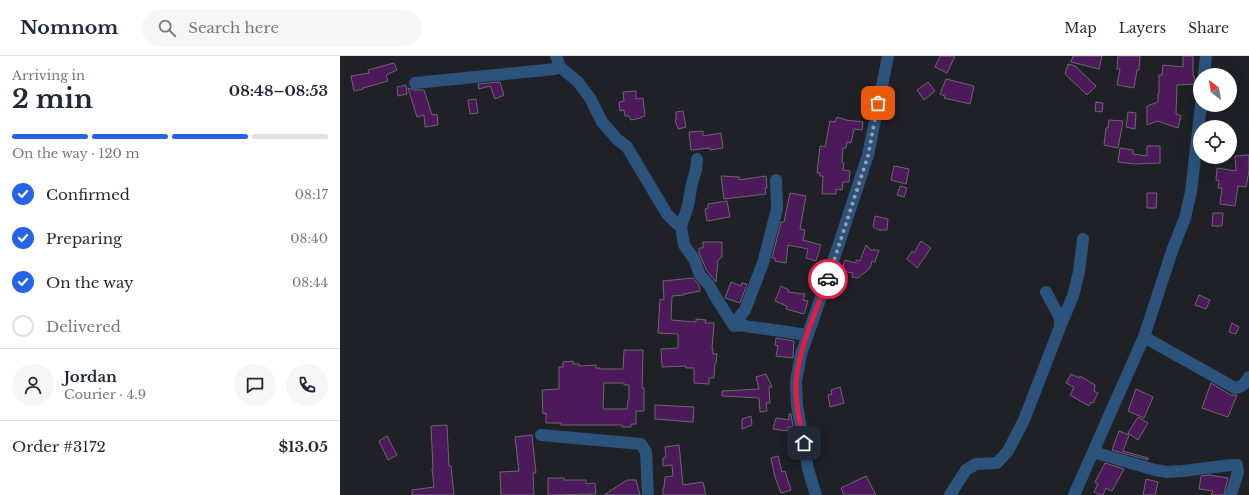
<!DOCTYPE html>
<meta charset="utf-8">
<style>
:root{--surface:#fff;--page:#f6f6f7;--text:#1f2937;--muted:#747a83;--line:#e0e1e3;--accent:#2563eb}
body{margin:0;font-family:"Libre Baskerville",serif;background:var(--page);color:var(--text);height:100vh;display:flex;flex-direction:column;font-size:15px;white-space:nowrap}
*{box-sizing:border-box;margin:0}
p{font-size:13px;color:var(--muted)}
.icon{flex:none;width:22px;height:22px;fill:none;stroke:currentColor;stroke-width:2;stroke-linecap:round;stroke-linejoin:round}
.map{position:relative;flex:1;overflow:hidden}
.panel{display:flex;flex-direction:column;background:var(--surface);width:340px}
.panel>*{flex:none}
.needle{width:26px;rotate:329deg}
.fabs{position:absolute;left:853px;top:12px;display:grid;gap:8px}
.fabs a{display:grid;place-items:center;width:44px;height:44px;border-radius:50%;background:var(--surface);box-shadow:0 4px 16px #0002;font-size:20px}
.pin{position:absolute;display:grid;place-items:center;width:34px;height:34px;color:#fff;margin:-17px;border-radius:8px;box-shadow:0 2px 6px #0006}
.courier{position:absolute;display:grid;place-items:center;width:40px;height:40px;margin:-20px;border:3px solid #e11d48;border-radius:50%;background:#fff;color:#222;box-shadow:0 1px 5px #0007}
.overview em{font-style:normal;font-weight:700}
.overview div{display:flex;flex-direction:column-reverse}
.overview{display:flex;align-items:center;justify-content:space-between;height:68px;padding:0 12px}
h1{font-size:26px;font-weight:700;line-height:30px}
.bar{display:grid;grid-template-columns:repeat(4,1fr);gap:6px 4px;align-content:center;height:48px;padding:0 12px}
.bar i{height:5px;border-radius:3px;background:var(--line)}
.bar .on{background:var(--accent)}
.bar p{grid-column:span 4}
.line{display:flex;align-items:center;gap:10px;padding:0 12px;border-top:1px solid var(--line)}
.line div{flex:1}
.round{display:grid;place-items:center;flex:none;width:42px;height:42px;border-radius:21px;background:var(--page)}
ol{padding:0 12px;list-style:none}
li{display:flex;align-items:center;gap:12px;height:44px}
li p{margin-inline-start:auto}
li .icon{padding:4px;border-radius:50%;background:var(--accent);color:#fff;stroke-width:4}
li:last-child{color:var(--muted)}
li i{width:22px;height:22px;border:2px solid var(--line);border-radius:50%}
header{display:flex;align-items:center;gap:24px;box-sizing:border-box;height:56px;padding:0 20px;background:var(--surface);border-bottom:1px solid var(--line)}
header strong{font-size:19px}
nav{display:flex;gap:22px;margin-inline-start:auto;font-size:14px}
.search{width:280px;height:36px;background:var(--page);display:flex;align-items:center;gap:10px;box-sizing:border-box;padding:0 14px;border-radius:22px;color:var(--muted);font-size:15px}
main{display:flex;flex:1;min-height:0}
.map>svg:first-child{display:block}
.building{fill:#4c1a5a;stroke:#6d676e;fill-rule:evenodd}
.lines{fill:none;stroke-linecap:round;stroke-linejoin:round}
.minor{stroke:#2c537b;stroke-width:12}
.done{stroke:#9f9fa5;stroke-width:4;stroke-dasharray:0 7.2}
.route{stroke:#e11d48;stroke-width:5}
</style>
<header>
<strong>Nomnom</strong>
<div class="search"><svg class="icon" aria-label="search" viewBox="0 0 24 24"><circle cx="10" cy="10" r="6"/><path d="M15 15l6 6"/></svg>Search here</div>
<nav><a>Map</a><a>Layers</a><a>Share</a></nav>
</header>
<main>
<section class="panel">
<div class="overview"><div><h1>2 min</h1><p>Arriving in</p></div><em>08:48–08:53</em></div>
<div class="bar"><i class="on"></i><i class="on"></i><i class="on"></i><i></i><p>On the way · 120 m</p></div>
<ol>
<li><svg class="icon" aria-label="check" viewBox="0 0 24 24"><path d="M5 12l5 5 9-10"/></svg>Confirmed<p>08:17</p></li>
<li><svg class="icon" aria-label="check" viewBox="0 0 24 24"><path d="M5 12l5 5 9-10"/></svg>Preparing<p>08:40</p></li>
<li><svg class="icon" aria-label="check" viewBox="0 0 24 24"><path d="M5 12l5 5 9-10"/></svg>On the way<p>08:44</p></li>
<li><i></i>Delivered</li>
</ol>
<div class="line" style="height:72px"><a class="round"><svg class="icon" aria-label="person" viewBox="0 0 24 24"><circle cx="12" cy="8" r="4"/><path d="M4 21q1-7 8-7t8 7"/></svg></a><div><b>Jordan</b><p>Courier · 4.9</p></div><a class="round"><svg class="icon" aria-label="chat" viewBox="0 0 24 24"><path d="M4 5h16v11H9l-5 4z"/></svg></a><a class="round"><svg class="icon" aria-label="phone" viewBox="0 0 24 24"><path d="M5 4h4l2 5-3 2q2 4 5 5l2-3 5 2v4C11 20 4 13 5 4z"/></svg></a></div>
<div class="line" style="height:52px"><div>Order #3172</div><b>$13.05</b></div>
</section>
<div class="map">
<svg width="909" height="439" viewBox="0 0 909 439">
<rect width="100%" height="100%" fill="#202027"/>
<path class="building" d="M 600,0 L 615,0 L 607,17 L 595,11 Z
M 733,0 L 762,0 L 759,13 L 731,6 Z
M 778,0 L 800,0 L 799,14 L 797,14 L 794,32 L 777,29 L 780,13 L 777,13 Z
M 843,0 L 853,0 L 853,20 L 854,20 L 855,28 L 837,29 L 836,58 L 841,60 L 838,72 L 817,65 L 807,69 L 807,50 L 818,46 L 818,38 L 819,38 L 819,19 L 822,19 L 823,9 L 843,11 Z
M 54,7 L 57,14 L 46,19 L 48,25 L 23,32 L 23,33 L 14,35 L 11,20 L 29,17 L 28,14 Z
M 728,8 L 735,10 L 756,30 L 747,39 L 725,18 Z
M 606,23 L 634,30 L 630,48 L 604,42 L 605,40 L 600,38 Z
M 160,26 L 164,39 L 155,43 L 150,30 L 139,33 L 138,28 Z
M 588,26 L 595,35 L 584,44 L 577,34 Z
M 66,29 L 67,38 L 58,40 L 57,31 Z
M 68,32 L 75,34 L 84,34 L 92,59 L 97,58 L 98,69 L 85,71 L 84,59 L 77,61 Z
M 296,35 L 296,43 L 303,42 L 305,60 L 301,61 L 301,62 L 291,64 L 289,60 L 285,60 L 284,54 L 280,55 L 279,46 L 284,45 L 283,36 Z
M 136,43 L 138,57 L 130,58 L 128,44 Z
M 756,46 L 763,47 L 762,56 L 755,55 Z
M 343,55 L 346,71 L 338,73 L 335,64 L 336,64 L 336,56 Z
M 788,56 L 796,57 L 795,73 L 786,71 Z
M 497,61 L 506,64 L 523,66 L 522,74 L 514,73 L 511,87 L 507,86 L 506,92 L 503,92 L 502,106 L 504,107 L 503,114 L 510,115 L 509,126 L 503,126 L 502,134 L 496,133 L 496,138 L 482,138 L 483,120 L 480,120 L 480,117 L 477,117 L 480,90 L 485,91 L 490,65 L 495,66 Z
M 769,64 L 783,65 L 778,92 L 764,89 L 766,72 L 768,72 Z
M 363,75 L 363,80 L 381,77 L 383,92 L 370,94 L 370,92 L 351,94 L 349,76 Z
M 807,90 L 820,90 L 820,107 L 795,108 L 778,106 L 780,92 L 793,94 L 793,98 L 807,100 Z
M 909,99 L 909,115 L 906,131 L 898,130 L 895,150 L 880,148 L 882,132 L 878,132 L 879,125 L 876,124 L 877,112 L 896,115 L 895,100 Z
M 554,110 L 569,113 L 566,128 L 551,124 Z
M 381,120 L 399,121 L 399,124 L 426,120 L 427,132 L 425,132 L 426,138 L 384,143 Z
M 560,130 L 567,132 L 564,141 L 557,139 Z
M 450,137 L 466,140 L 460,173 L 465,174 L 463,184 L 481,189 L 476,205 L 466,202 L 468,193 L 448,189 L 446,207 L 435,205 L 435,202 L 432,202 L 441,166 L 444,166 Z
M 807,137 L 817,137 L 816,152 L 807,152 Z
M 387,145 L 390,161 L 367,165 L 365,153 L 368,152 L 368,148 Z
M 873,157 L 883,157 L 882,170 L 872,170 Z
M 535,160 L 548,163 L 547,174 L 539,174 L 533,171 Z
M 581,185 L 591,192 L 577,212 L 567,203 L 572,195 L 574,197 Z
M 363,186 L 382,186 L 382,201 L 378,204 L 376,226 L 367,215 L 359,197 L 359,192 L 363,192 Z
M 526,189 L 531,194 L 539,194 L 535,206 L 532,205 L 530,212 L 518,222 L 512,221 L 513,217 L 502,215 L 505,204 L 516,207 L 516,204 L 520,205 Z
M 353,222 L 359,229 L 360,235 L 344,238 L 344,239 L 332,240 L 331,264 L 356,266 L 356,263 L 366,264 L 365,267 L 374,267 L 372,293 L 373,293 L 373,298 L 377,298 L 376,307 L 375,307 L 374,322 L 369,322 L 369,328 L 354,327 L 354,312 L 346,312 L 346,310 L 322,311 L 321,293 L 338,292 L 338,278 L 318,277 L 320,243 L 324,244 L 323,225 Z
M 391,226 L 401,230 L 402,227 L 407,228 L 400,247 L 385,242 Z
M 441,230 L 449,234 L 448,236 L 465,238 L 463,244 L 468,245 L 464,258 L 446,253 L 447,250 L 435,245 Z
M 859,239 L 870,244 L 866,253 L 855,249 Z
M 892,267 L 899,271 L 896,278 L 889,276 Z
M 436,282 L 454,285 L 453,302 L 436,300 L 438,290 L 435,289 Z
M 284,294 L 303,294 L 302,332 L 304,332 L 304,355 L 296,355 L 296,368 L 291,368 L 291,371 L 282,371 L 282,369 L 221,369 L 221,367 L 206,367 L 206,357 L 203,358 L 202,334 L 219,333 L 219,311 L 223,311 L 223,306 L 233,305 L 233,308 L 239,308 L 239,310 L 256,309 L 256,312 L 260,312 L 260,313 L 283,313 ZM 264,327 L 284,327 L 284,329 L 289,329 L 289,344 L 288,344 L 287,353 L 263,353 Z
M 426,318 L 432,331 L 429,331 L 430,347 L 426,347 L 427,355 L 420,356 L 419,342 L 382,340 L 382,335 L 419,333 L 416,321 Z
M 731,318 L 739,322 L 740,320 L 755,329 L 754,335 L 758,337 L 753,347 L 751,346 L 749,350 L 730,339 L 734,331 L 726,327 Z
M 871,327 L 891,339 L 897,339 L 888,361 L 862,352 Z
M 500,331 L 504,347 L 490,351 L 488,339 L 492,338 L 491,334 Z
M 796,333 L 813,341 L 804,362 L 788,355 Z
M 315,349 L 354,351 L 353,366 L 315,363 Z
M 449,358 L 451,358 L 453,371 L 448,371 L 448,375 L 433,373 L 436,362 L 449,364 Z
M 411,360 L 412,369 L 402,373 L 402,363 Z
M 798,361 L 808,367 L 798,384 L 788,377 Z
M 107,369 L 109,410 L 111,410 L 114,439 L 72,439 L 72,434 L 94,431 L 92,412 L 93,412 L 91,370 Z
M 779,375 L 789,379 L 783,395 L 808,402 L 808,404 L 772,394 Z
M 192,379 L 196,417 L 193,417 L 194,439 L 161,439 L 160,416 L 179,415 L 175,381 Z
M 47,380 L 57,399 L 48,404 L 39,385 Z
M 339,389 L 343,429 L 363,426 L 366,439 L 323,439 L 323,432 L 324,432 L 325,421 L 333,420 L 332,409 L 323,410 L 323,402 L 326,401 L 325,391 Z
M 438,400 L 442,416 L 445,415 L 451,434 L 441,437 L 435,421 L 431,402 Z
M 765,407 L 784,413 L 772,435 L 766,432 L 763,439 L 761,439 L 754,436 L 758,428 L 755,426 Z
M 869,419 L 888,422 L 884,439 L 871,439 L 873,435 L 859,433 L 861,420 Z
M 526,420 L 536,439 L 504,439 L 501,432 Z
M 208,422 L 224,422 L 224,424 L 246,424 L 246,428 L 255,427 L 256,438 L 208,439 Z
M 806,423 L 818,426 L 815,439 L 803,439 Z
M 287,424 L 296,424 L 300,439 L 264,439 Z"/>
<g class="lines">
<path class="minor" d="M 219,10 L 238,26 L 250,42 L 262,66 L 277,83 L 287,91 L 327,158 L 336,167 L 341,170 L 344,189 L 354,203 L 360,219 L 369,229 L 375,240 L 394,270 L 404,269
M 864,19 L 866,0
M 75,27 L 215,13 L 218,12 L 219,8 L 216,0
M 436,124 L 437,153 L 423,207 L 405,254 L 399,261 L 400,267 L 405,270 L 468,279
M 341,170 L 348,150 L 352,127 L 356,114 L 357,103
M 720,271 L 733,240 L 739,216 L 743,183
M 804,281 L 895,332 C 902,331 906,327 909,321
M 201,379 L 301,388 L 306,396 L 308,439
M 753,396 L 815,414 L 827,416 L 843,415 L 891,409 L 897,409 L 898,416 L 891,439
M 476,439 L 468,413 L 457,349 L 456,326 L 461,298 L 487,224 L 528,99 L 548,0
M 610,439 L 626,414 L 636,408 L 657,407 L 668,395 L 684,364 L 720,271 L 720,262 L 706,236
M 734,439 L 804,281 L 832,195 L 845,162 L 851,136 L 861,49"/>
</g>
<g class="lines">
<path class="done" d="M 488,223 L 528,100 L 538,47"/>
<path class="route" d="M 464,387 C 460,367 455,346 456,326 C 459,290 476,256 488,223"/>
</g>
</svg>
<div class="fabs">
<a><svg class="needle" viewBox="-14 -14 28 28"><path d="M0-13l5 13h-10z" fill="#e53935"/><path d="M0 13l5-13h-10z" fill="#747a83"/></svg></a>
<a><svg class="icon" aria-label="locate" viewBox="0 0 24 24"><circle cx="12" cy="12" r="6"/><path d="M12 2v4M12 18v4M2 12h4M18 12h4"/></svg></a>
</div>
<div class="pin" style="left:538px;top:47px;background:#ea580c"><svg class="icon" aria-label="bag" viewBox="0 0 24 24"><path d="M5 8h14l-1 12H6zM9 8a3 3 0 0 1 6 0"/></svg></div>
<div class="pin" style="left:464px;top:387px;background:#1f2937"><svg class="icon" aria-label="home" viewBox="0 0 24 24"><path d="M3 11l9-7 9 7M6 9v11h12V9"/></svg></div>
<div class="courier" style="left:488px;top:223px"><svg class="icon" aria-label="car" viewBox="0 0 24 24"><path d="M5 17H2v-5l4-1 3-4h7l3 4 3 1v5h-3M9 17h6M6 11h13"/><circle cx="7" cy="17" r="2"/><circle cx="17" cy="17" r="2"/></svg></div>
</div>
</main>
